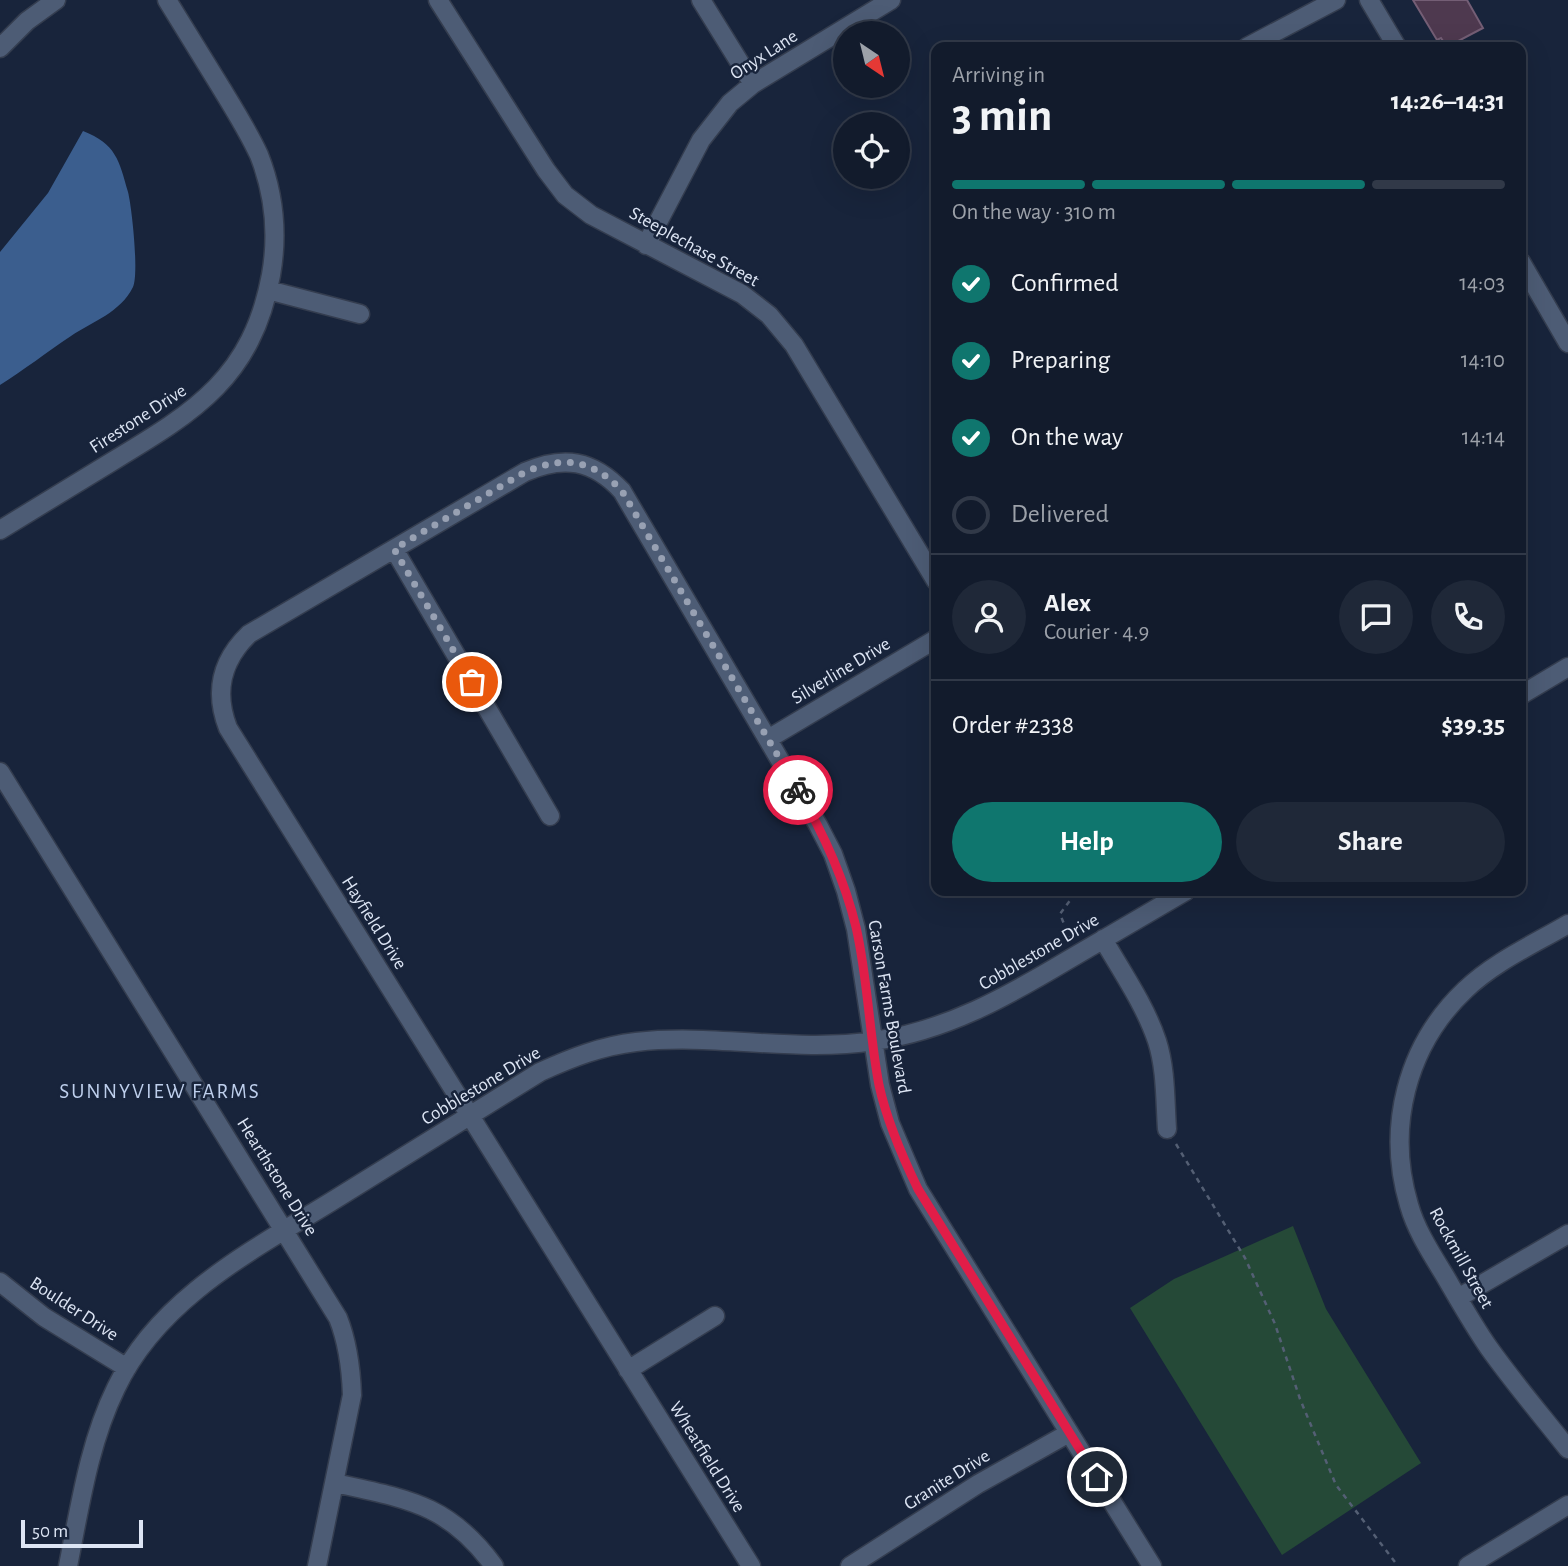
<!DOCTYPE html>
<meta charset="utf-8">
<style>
:root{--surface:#121b2c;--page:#1f2838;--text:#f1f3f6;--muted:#9ca1a9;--line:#313948;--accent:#0f766e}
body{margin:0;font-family:"Alegreya Sans",sans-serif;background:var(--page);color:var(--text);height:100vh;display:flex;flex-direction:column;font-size:26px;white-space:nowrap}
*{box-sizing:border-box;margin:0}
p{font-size:23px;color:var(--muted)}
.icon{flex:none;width:38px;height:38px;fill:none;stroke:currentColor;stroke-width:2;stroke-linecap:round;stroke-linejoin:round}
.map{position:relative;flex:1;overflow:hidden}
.sheet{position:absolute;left:931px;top:42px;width:595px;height:854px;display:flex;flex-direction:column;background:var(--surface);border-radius:14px;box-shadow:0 7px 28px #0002,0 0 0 2px var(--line)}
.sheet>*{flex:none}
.needle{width:46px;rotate:145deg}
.buttons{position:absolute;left:833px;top:21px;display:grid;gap:14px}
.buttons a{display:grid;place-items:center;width:77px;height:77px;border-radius:50%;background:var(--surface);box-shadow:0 7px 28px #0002,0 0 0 2px var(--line);font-size:35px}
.scale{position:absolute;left:21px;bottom:18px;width:122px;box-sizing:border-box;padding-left:7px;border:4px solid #dde5f4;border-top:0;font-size:19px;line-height:24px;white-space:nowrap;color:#dde5f4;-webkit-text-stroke:5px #18243b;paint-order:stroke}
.pin{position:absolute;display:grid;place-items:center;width:60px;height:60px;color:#fff;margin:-30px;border:4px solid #fff;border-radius:50%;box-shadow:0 2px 7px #0007}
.courier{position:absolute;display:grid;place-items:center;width:70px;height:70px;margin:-35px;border:5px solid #e11d48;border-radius:50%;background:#fff;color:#222;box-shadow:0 2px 9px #0007}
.summary em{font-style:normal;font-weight:700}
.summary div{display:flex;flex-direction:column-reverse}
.summary{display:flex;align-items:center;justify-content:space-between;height:119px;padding:0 21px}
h1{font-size:46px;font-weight:700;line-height:52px}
.bar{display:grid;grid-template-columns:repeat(4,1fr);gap:10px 7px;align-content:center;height:84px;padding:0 21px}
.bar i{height:9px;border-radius:5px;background:var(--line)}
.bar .on{background:var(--accent)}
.bar p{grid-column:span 4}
.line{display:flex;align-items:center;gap:18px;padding:0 21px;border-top:2px solid var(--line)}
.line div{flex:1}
.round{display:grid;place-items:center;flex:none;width:74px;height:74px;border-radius:37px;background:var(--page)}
ol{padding:0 21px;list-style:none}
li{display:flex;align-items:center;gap:21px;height:77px}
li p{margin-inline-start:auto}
li .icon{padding:7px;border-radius:50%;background:var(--accent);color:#fff;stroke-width:4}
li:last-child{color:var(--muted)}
li i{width:38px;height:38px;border:4px solid var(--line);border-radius:50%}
.button{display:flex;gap:14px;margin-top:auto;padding:14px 21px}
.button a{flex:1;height:80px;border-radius:42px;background:var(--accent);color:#fff;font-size:28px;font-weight:700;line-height:80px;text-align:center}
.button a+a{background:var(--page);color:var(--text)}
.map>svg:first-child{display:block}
.green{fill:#254937}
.water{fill:#3b5e8e}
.building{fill:#4e394f;stroke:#745e75;stroke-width:2}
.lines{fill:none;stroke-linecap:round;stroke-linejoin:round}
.minor-casing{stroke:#343d4f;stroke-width:21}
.path{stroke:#545f74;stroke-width:2.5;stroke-dasharray:5 5;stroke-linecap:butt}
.minor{stroke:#4d5c75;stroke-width:18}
.done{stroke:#98a1b3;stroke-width:7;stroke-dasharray:0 12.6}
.route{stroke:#e11d48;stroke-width:9}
.labels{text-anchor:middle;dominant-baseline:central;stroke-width:5;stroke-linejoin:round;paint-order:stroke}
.street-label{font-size:19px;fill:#dde5f4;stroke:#18243b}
.neighbourhood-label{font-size:21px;letter-spacing:2px;fill:#becfec;stroke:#18243b}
</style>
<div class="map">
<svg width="1568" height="1566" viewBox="0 0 1568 1566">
<rect width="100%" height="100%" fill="#18243b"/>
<path class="green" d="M 1293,1226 L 1326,1309 L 1421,1463 L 1282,1555 L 1130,1308 L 1174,1279 Z"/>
<path class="water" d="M 83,131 C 116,144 119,160 128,192 C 132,208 139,274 133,287 C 120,313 93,321 71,336 C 47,352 24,370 0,385 L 0,252 L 48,193 Z"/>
<path class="building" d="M 1413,0 L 1467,0 L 1483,28 L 1447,47 L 1441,38 L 1437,40 Z"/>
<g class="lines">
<defs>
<path id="minor" d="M 438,0 L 546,170 L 565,195 L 591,215 L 742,294 L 769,315 L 794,345 L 936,581
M 701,0 L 753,84
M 1369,0 L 1397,47
M 1247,47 L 1336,0
M 0,48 L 27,21 L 56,0
M 646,245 L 701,140 L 730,103 L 753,84 L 891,0
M 1521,262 L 1568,343
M 268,290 L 360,314
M 0,530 C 38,507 76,484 113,461 C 196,411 252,377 271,275 C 278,235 274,193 259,155 C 248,131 234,109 220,86 C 202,57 185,29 167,0
M 394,549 L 550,816
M 1521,695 L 1568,667
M 768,739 L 936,639
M 0,772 L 338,1318 C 348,1343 351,1367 352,1395 L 317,1566
M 1568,924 C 1534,944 1494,962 1465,990 C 1406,1046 1386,1128 1409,1205 C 1416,1230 1431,1253 1445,1276 C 1459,1300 1473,1325 1489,1348 C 1514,1383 1542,1416 1568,1449
M 1103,939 C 1122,972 1145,1005 1157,1041 C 1166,1069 1165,1100 1167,1129
M 0,1282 L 44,1317 L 127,1368
M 1458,1298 L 1568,1234
M 628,1370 L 715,1316
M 335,1483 C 406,1499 448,1503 494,1566
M 68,1566 C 80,1506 89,1443 116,1388 C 160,1295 259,1247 342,1195 C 408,1154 474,1113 540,1072 C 571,1058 601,1046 636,1042 C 714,1033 795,1053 874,1041 C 946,1031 1006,997 1068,960 C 1107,937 1147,914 1186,891
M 751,1566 L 228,728 C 214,692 221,661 249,634 L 525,472 C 564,455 593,460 622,491 L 818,825 L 833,854 L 846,891 L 856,929 L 880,1085 L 890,1123 L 918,1189 L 1152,1566
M 850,1566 L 978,1484 L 1069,1433
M 1468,1566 L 1568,1505"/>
</defs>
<use href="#minor" class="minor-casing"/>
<path class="path" d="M 1071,941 L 1060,914 L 1077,891
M 1176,1144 L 1245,1258 L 1275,1324 L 1300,1399 L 1336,1485 L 1398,1566"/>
<use href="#minor" class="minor"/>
</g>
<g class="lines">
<path class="done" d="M 472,682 L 394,549 L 525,472 C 564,455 593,460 622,491 L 798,790"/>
<path class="route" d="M 798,790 C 824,834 844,878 856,927 C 868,979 869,1033 879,1085 C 887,1122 902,1156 918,1189 L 1097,1477"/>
</g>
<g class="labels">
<g class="street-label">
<text transform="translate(764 55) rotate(-33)">Onyx Lane</text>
<text transform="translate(694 247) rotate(29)">Steeplechase Street</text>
<text transform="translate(138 419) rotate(-33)">Firestone Drive</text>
<text transform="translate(841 671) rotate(-31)">Silverline Drive</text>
<text transform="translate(374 923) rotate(58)">Hayfield Drive</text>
<text transform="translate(1039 952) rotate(-30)">Cobblestone Drive</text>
<text transform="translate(889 1007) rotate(80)">Carson Farms Boulevard</text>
<text transform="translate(481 1086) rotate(-31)">Cobblestone Drive</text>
<text transform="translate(277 1177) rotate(58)">Hearthstone Drive</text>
<text transform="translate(1461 1258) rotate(61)">Rockmill Street</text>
<text transform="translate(74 1309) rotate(33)">Boulder Drive</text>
<text transform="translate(707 1457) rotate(58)">Wheatfield Drive</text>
<text transform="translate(947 1480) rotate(-32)">Granite Drive</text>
</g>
<g class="neighbourhood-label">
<text x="160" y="1091">SUNNYVIEW FARMS</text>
</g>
</g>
</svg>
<div class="buttons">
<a><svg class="needle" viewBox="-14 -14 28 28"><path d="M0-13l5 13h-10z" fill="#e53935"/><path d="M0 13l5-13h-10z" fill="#9ca1a9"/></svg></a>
<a><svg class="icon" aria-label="locate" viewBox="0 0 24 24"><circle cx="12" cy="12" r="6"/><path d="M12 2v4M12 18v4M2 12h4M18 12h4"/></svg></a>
</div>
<div class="scale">50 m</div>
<div class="pin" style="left:472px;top:682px;background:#ea580c"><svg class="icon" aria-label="bag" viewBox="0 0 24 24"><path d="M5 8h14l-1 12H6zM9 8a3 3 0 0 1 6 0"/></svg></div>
<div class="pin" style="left:1097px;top:1477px;background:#1f2937"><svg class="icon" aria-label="home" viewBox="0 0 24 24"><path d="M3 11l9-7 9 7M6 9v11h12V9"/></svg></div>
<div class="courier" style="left:798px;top:790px"><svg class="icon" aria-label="bike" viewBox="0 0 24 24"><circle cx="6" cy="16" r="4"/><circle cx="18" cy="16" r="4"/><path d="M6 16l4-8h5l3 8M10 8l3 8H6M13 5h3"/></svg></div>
<section class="sheet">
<div class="summary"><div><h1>3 min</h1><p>Arriving in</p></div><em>14:26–14:31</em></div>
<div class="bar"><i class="on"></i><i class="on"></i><i class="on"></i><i></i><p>On the way · 310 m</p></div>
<ol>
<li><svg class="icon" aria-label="check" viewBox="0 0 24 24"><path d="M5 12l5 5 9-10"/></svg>Confirmed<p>14:03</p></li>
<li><svg class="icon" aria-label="check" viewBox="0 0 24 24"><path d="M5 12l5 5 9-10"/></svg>Preparing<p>14:10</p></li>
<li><svg class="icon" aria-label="check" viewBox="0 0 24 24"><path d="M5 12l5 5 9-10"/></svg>On the way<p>14:14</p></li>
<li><i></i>Delivered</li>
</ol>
<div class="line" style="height:126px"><a class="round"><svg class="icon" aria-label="person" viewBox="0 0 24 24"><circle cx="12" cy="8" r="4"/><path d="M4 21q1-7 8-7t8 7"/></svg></a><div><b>Alex</b><p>Courier · 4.9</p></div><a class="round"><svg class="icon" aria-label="chat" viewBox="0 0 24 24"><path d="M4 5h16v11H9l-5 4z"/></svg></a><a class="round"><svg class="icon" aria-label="phone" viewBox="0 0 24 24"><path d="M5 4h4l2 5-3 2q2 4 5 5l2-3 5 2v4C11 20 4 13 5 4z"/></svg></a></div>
<div class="line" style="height:91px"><div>Order #2338</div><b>$39.35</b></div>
<div class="button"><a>Help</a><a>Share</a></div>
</section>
</div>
